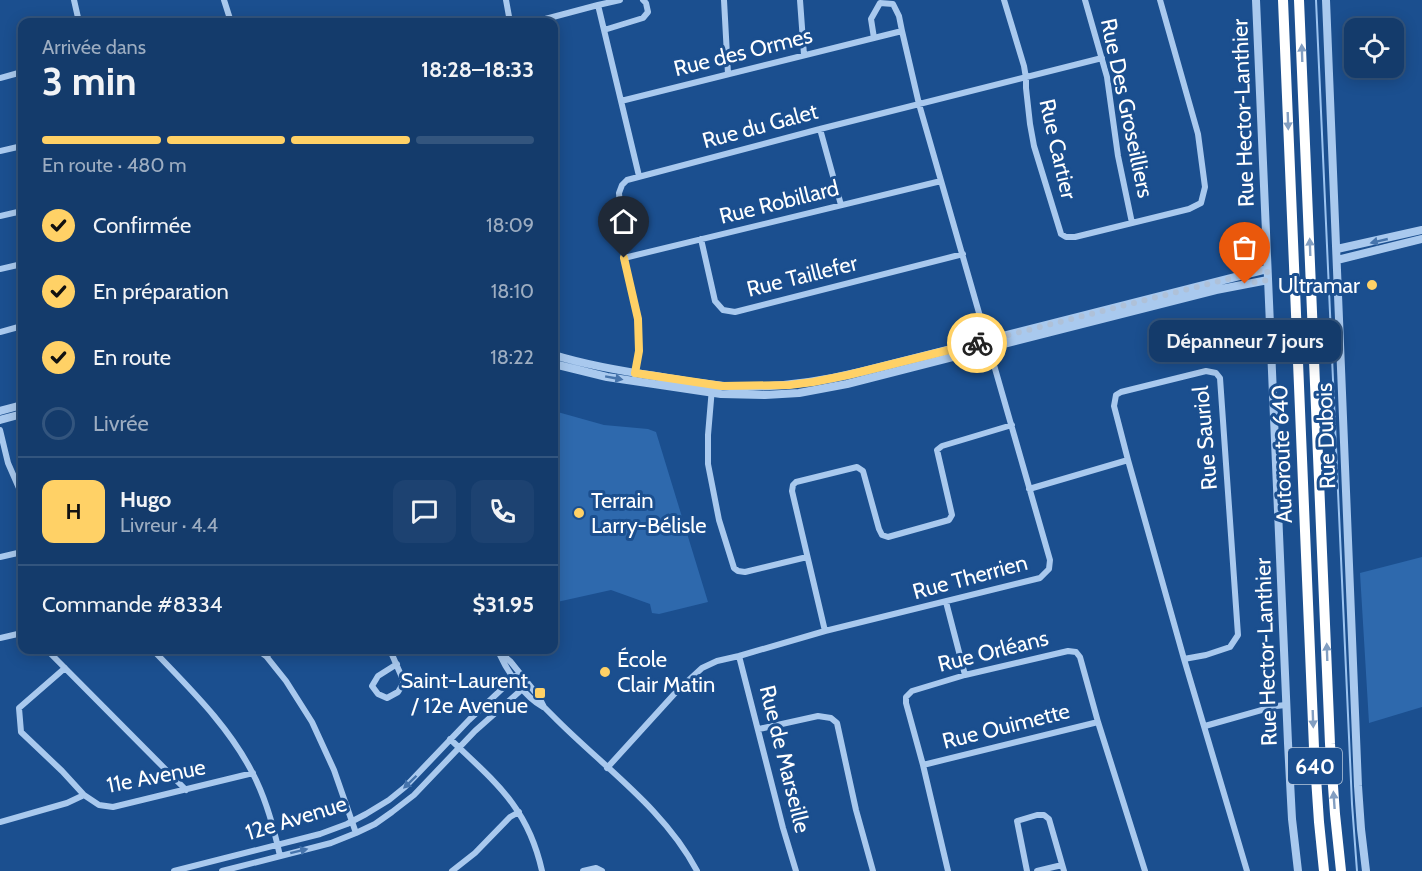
<!DOCTYPE html>
<html lang="fr">
<meta charset="utf-8">
<style>
:root{--surface:#143b6b;--page:#1d4271;--text:#f1f3f6;--muted:#9dadc1;--line:#33557e;--accent:#ffd166}
body{margin:0;font-family:Cabin,sans-serif;background:var(--page);color:var(--text);height:100vh;display:flex;flex-direction:column;font-size:22px;white-space:nowrap}
*{box-sizing:border-box;margin:0}
p{font-size:20px;color:var(--muted)}
.icon{flex:none;width:33px;height:33px;fill:none;stroke:currentColor;stroke-width:2;stroke-linecap:round;stroke-linejoin:round}
.map{position:relative;flex:1;overflow:hidden}
.sheet{position:absolute;left:18px;top:18px;width:540px;height:636px;display:flex;flex-direction:column;background:var(--surface);border-radius:12px;box-shadow:0 3px 15px #0003,0 0 0 2px var(--line)}
.sheet>*{flex:none}
.controls{position:absolute;left:1344px;top:18px;display:grid;gap:12px}
.controls a{display:grid;place-items:center;width:60px;height:60px;border-radius:12px;background:var(--surface);box-shadow:0 3px 15px #0003,0 0 0 2px var(--line);font-size:30px}
.pin{position:absolute;display:grid;place-items:center;width:51px;height:51px;color:#fff;margin:-62px -26px;border-radius:50% 50% 50% 0;rotate:-45deg;box-shadow:0 0 6px #0007}
.pin .icon{rotate:45deg}
.courier{position:absolute;display:grid;place-items:center;width:60px;height:60px;margin:-30px;border:4px solid #ffd166;border-radius:50%;background:#fff;color:#222;box-shadow:0 2px 8px #0007}
.bubble{position:absolute;height:42px;border-radius:12px;background:var(--surface);box-shadow:0 3px 15px #0003,0 0 0 2px var(--line);font-size:20px;font-weight:800;line-height:42px;text-align:center}
.headline em{font-style:normal;font-weight:800}
.headline div{display:flex;flex-direction:column-reverse}
.headline{display:flex;align-items:center;justify-content:space-between;height:102px;padding:0 24px}
h1{font-size:39px;font-weight:800;line-height:45px}
.bar{display:grid;grid-template-columns:repeat(4,1fr);gap:9px 6px;align-content:center;height:72px;padding:0 24px}
.bar i{height:8px;border-radius:4px;background:var(--line)}
.bar .active{background:var(--accent)}
.bar p{grid-column:span 4}
.line{display:flex;align-items:center;gap:15px;padding:0 24px;border-top:2px solid var(--line)}
.line div{flex:1}
.round{display:grid;place-items:center;flex:none;width:63px;height:63px;border-radius:12px;background:var(--page)}
ol{padding:0 24px;list-style:none}
li{display:flex;align-items:center;gap:18px;height:66px}
li p{margin-inline-start:auto}
li .icon{padding:6px;border-radius:50%;background:var(--accent);color:#111;stroke-width:4}
li:last-child{color:var(--muted)}
li i{width:33px;height:33px;border:3px solid var(--line);border-radius:50%}
.map>svg:first-child{display:block}
.green{fill:#2e69ad}
.lines{fill:none;stroke-linecap:round;stroke-linejoin:round}
.stream{stroke:#9cc4f0;stroke-width:2}
.minor{stroke:#a9c9ee;stroke-width:6}
.tertiary{stroke:#a9c9ee;stroke-width:8}
.motorway{stroke:#fff;stroke-width:10}
.oneway{fill:#829ec1}
.oneway2{fill:#4674ac}
.done{stroke:#afc1d8;stroke-width:6;stroke-dasharray:0 10.8}
.route{stroke:#ffd166;stroke-width:8}
.poi-dot{fill:#ffd166;stroke:#1b4f8f;stroke-width:2}
.labels{text-anchor:middle;dominant-baseline:central;stroke-width:6;stroke-linejoin:round;paint-order:stroke}
.shield{fill:#1b4f8f;stroke:#bbcadd;stroke-width:1.5}
.shield-label{font-size:21px;font-weight:bold;fill:#fff}
.street-label{font-size:22px;fill:#fff;stroke:#1b4f8f}
.poi-label{font-size:22px;fill:#fff;stroke:#1b4f8f;text-anchor:end}
</style>
<div class="map">
<svg width="1422" height="871" viewBox="0 0 1422 871">
<rect width="100%" height="100%" fill="#1b4f8f"/>
<path class="green" d="M 554,411 L 604,425 L 648,429 L 656,432 L 708,602 L 659,614 L 652,613 L 650,604 L 611,590 L 557,602 L 554,601 Z
M 1422,557 L 1422,707 L 1369,723 L 1360,573 Z"/>
<g class="lines">
<path class="stream" d="M 1316,0 L 1352,804 L 1357,871"/>
<path class="minor" d="M 74,0 L 79,22
M 224,0 L 231,22
M 506,0 L 510,22
M 724,0 L 728,74
M 800,0 L 804,55
M 1004,0 L 1024,66 L 1026,78 L 1026,88 L 1030,124 L 1034,146 L 1061,234 L 1066,237 L 1075,237 L 1189,209 L 1201,203 L 1205,187 L 1198,134 L 1160,0
M 1085,0 L 1107,77 L 1118,156 L 1132,223
M 598,5 L 620,0
M 534,22 L 598,5 L 639,176
M 604,30 L 643,18 L 648,12 L 646,3 L 643,0
M 874,38 L 871,19 L 880,3 L 893,4 L 899,16 L 902,31
M 0,78 L 22,72
M 820,129 L 841,205
M 0,151 L 22,146
M 0,216 L 22,211
M 701,239 L 715,301 L 723,310 L 735,312 L 963,254
M 624,258 L 941,181
M 0,269 L 22,264
M 0,332 L 22,326
M 635,375 L 639,351 L 638,319 L 624,258 L 619,193 L 622,185 L 627,180 L 820,129 L 1102,58
M 712,388 L 708,435 L 708,464 L 719,520 L 734,568 L 738,571 L 745,572 L 807,557
M 0,430 L 8,463 L 22,495
M 1029,489 L 1128,460
M 0,557 L 22,552
M 946,602 L 965,675
M 825,631 L 792,491 L 793,485 L 796,482 L 857,467 L 863,471 L 879,529 L 882,535 L 888,537 L 949,520 L 952,515 L 937,450 L 942,446 L 1012,425
M 0,638 L 22,633
M 47,650 L 186,790
M 153,650 C 189,688 228,725 252,772 C 266,798 274,828 280,856
M 258,650 L 266,656 L 286,681 L 312,722 L 334,770 L 356,833
M 390,650 L 404,682 L 398,692 L 387,698 L 378,694 L 372,686 L 378,676 L 397,664
M 498,651 L 510,661 L 539,697 L 544,707 L 553,716 C 602,766 664,808 697,871
M 499,653 C 508,673 524,696 543,707
M 266,656 L 274,650
M 739,656 L 783,828 L 796,871
M 1184,659 L 1206,655 L 1230,647 L 1238,635 L 1220,378 L 1216,373 L 1206,371 L 1121,392 L 1116,395 L 1114,406 L 1128,460 L 1184,659 L 1247,871
M 65,668 L 19,708 L 21,732 L 62,771 L 84,795
M 1205,726 L 1276,706 L 1286,705
M 759,729 L 818,716 L 831,718 L 837,723 L 856,810 L 873,871
M 450,739 C 495,782 528,807 542,871
M 923,765 L 1098,722
M 607,768 L 677,691 L 702,668 L 717,661 L 739,656 L 825,631 L 1040,578 L 1049,569 L 1050,560 L 919,104 L 902,31 L 621,101
M 0,822 L 67,803 L 84,795 L 99,805 L 113,807 L 253,773
M 174,871 L 320,834 L 347,824 L 366,814 L 389,800 L 405,787 L 469,720 L 519,673
M 222,871 L 331,843 L 356,833 L 375,824 L 392,812 L 414,795 L 475,731 L 528,684
M 452,871 L 475,853 L 510,817 L 519,812
M 583,871 L 596,868 L 602,871
M 948,871 L 923,765 L 906,703 L 906,697 L 912,691 L 965,675 L 1068,651 L 1076,652 L 1080,657 L 1098,722 L 1145,871
M 1027,871 L 1017,821 L 1037,815 L 1044,815 L 1049,819 L 1064,871
M 1037,871 L 1062,865"/>
<path class="tertiary" d="M 1256,0 L 1288,743 L 1292,819 L 1298,871
M 1326,0 L 1358,786 L 1361,829 L 1366,871
M 1337,249 L 1422,230
M 1337,260 L 1422,239
M 554,355 C 587,365 621,371 656,376 C 679,380 702,384 724,386 C 771,389 815,383 860,372 L 1267,269
M 554,364 L 607,377 L 721,394 L 765,395 L 799,393 L 847,384 L 1216,290 L 1268,280
M 0,411 L 22,405
M 0,420 L 22,414"/>
<path class="motorway" d="M 1283,0 L 1314,748 L 1319,822 L 1324,871
M 1299,0 L 1330,744 L 1335,814 L 1341,871"/>
</g>
<defs><path id="oneway-solid" d="M-6-.8H1V-3.2L6.5 0L1 3.2V.8H-6Z" transform="scale(1.5)"/></defs>
<g class="oneway">
<use href="#oneway-solid" transform="translate(1302 53) rotate(-92)"/>
<use href="#oneway-solid" transform="translate(1288 121) rotate(88)"/>
<use href="#oneway-solid" transform="translate(1310 247) rotate(-92)"/>
<use href="#oneway-solid" transform="translate(1327 652) rotate(-92)"/>
<use href="#oneway-solid" transform="translate(1313 719) rotate(88)"/>
<use href="#oneway-solid" transform="translate(1334 800) rotate(-94)"/>
</g>
<g class="oneway2">
<use href="#oneway-solid" transform="translate(1379 241) rotate(167)"/>
<use href="#oneway-solid" transform="translate(614 378) rotate(10)"/>
<use href="#oneway-solid" transform="translate(410 782) rotate(136)"/>
<use href="#oneway-solid" transform="translate(299 851) rotate(-14)"/>
</g>
<g class="lines">
<path class="done" d="M 977,343 L 1267,269 L 1268,280 L 1245,284"/>
<path class="route" d="M 624,258 L 638,319 L 639,351 L 635,373 L 722,386 L 789,385 L 813,382 L 848,375 L 977,343"/>
</g>
<g class="poi-dot">
<circle cx="1372" cy="285" r="6"/>
<circle cx="579" cy="513" r="6"/>
<circle cx="605" cy="672" r="6"/>
<rect x="534" y="687" width="12" height="12" rx="3"/>
</g>
<g class="labels">
<rect class="shield" x="1288" y="748" width="54" height="36" rx="4.5"/>
<g class="shield-label">
<text x="1315" y="766">640</text>
</g>
<g class="street-label">
<text transform="translate(743 52) rotate(-14)">Rue des Ormes</text>
<text transform="translate(1127 108) rotate(78)">Rue Des Groseilliers</text>
<text transform="translate(1243 113) rotate(-92)">Rue Hector-Lanthier</text>
<text transform="translate(760 126) rotate(-15)">Rue du Galet</text>
<text transform="translate(1058 149) rotate(77)">Rue Cartier</text>
<text transform="translate(779 202) rotate(-14)">Rue Robillard</text>
<text transform="translate(802 276) rotate(-14)">Rue Taillefer</text>
<text transform="translate(1326 436) rotate(-92)">Rue Dubois</text>
<text transform="translate(1205 438) rotate(-95)">Rue Sauriol</text>
<text transform="translate(1282 454) rotate(-92)">Autoroute 640</text>
<text transform="translate(970 577) rotate(-15)">Rue Therrien</text>
<text transform="translate(993 651) rotate(-14)">Rue Orléans</text>
<text transform="translate(1266 652) rotate(-92)">Rue Hector-Lanthier</text>
<text transform="translate(1006 726) rotate(-14)">Rue Ouimette</text>
<text transform="translate(785 759) rotate(76)">Rue de Marseille</text>
<text transform="translate(156 776) rotate(-11)">11e Avenue</text>
<text transform="translate(296 818) rotate(-17)">12e Avenue</text>
</g>
<g class="poi-label">
<text x="1360" y="285">Ultramar</text>
<text x="591" y="500" text-anchor="start">Terrain<tspan x="591" dy="25">Larry-Bélisle</tspan></text>
<text x="617" y="659" text-anchor="start">École<tspan x="617" dy="25">Clair Matin</tspan></text>
<text x="528" y="680">Saint-Laurent<tspan x="528" dy="25">/ 12e Avenue</tspan></text>
</g>
</g>
</svg>
<div class="controls">
<a><svg class="icon" aria-label="locate" viewBox="0 0 24 24"><circle cx="12" cy="12" r="6"/><path d="M12 2v4M12 18v4M2 12h4M18 12h4"/></svg></a>
</div>
<div class="pin" style="left:1245px;top:284px;background:#ea580c"><svg class="icon" aria-label="bag" viewBox="0 0 24 24"><path d="M5 8h14l-1 12H6zM9 8a3 3 0 0 1 6 0"/></svg></div>
<div class="pin" style="left:624px;top:258px;background:#1f2937"><svg class="icon" aria-label="home" viewBox="0 0 24 24"><path d="M3 11l9-7 9 7M6 9v11h12V9"/></svg></div>
<div class="courier" style="left:977px;top:343px"><svg class="icon" aria-label="bike" viewBox="0 0 24 24"><circle cx="6" cy="16" r="4"/><circle cx="18" cy="16" r="4"/><path d="M6 16l4-8h5l3 8M10 8l3 8H6M13 5h3"/></svg></div>
<div class="bubble" style="left:1149px;top:320px;width:192px">Dépanneur 7 jours</div>
<section class="sheet">
<div class="headline"><div><h1>3 min</h1><p>Arrivée dans</p></div><em>18:28–18:33</em></div>
<div class="bar"><i class="active"></i><i class="active"></i><i class="active"></i><i></i><p>En route · 480 m</p></div>
<ol>
<li><svg class="icon" aria-label="check" viewBox="0 0 24 24"><path d="M5 12l5 5 9-10"/></svg>Confirmée<p>18:09</p></li>
<li><svg class="icon" aria-label="check" viewBox="0 0 24 24"><path d="M5 12l5 5 9-10"/></svg>En préparation<p>18:10</p></li>
<li><svg class="icon" aria-label="check" viewBox="0 0 24 24"><path d="M5 12l5 5 9-10"/></svg>En route<p>18:22</p></li>
<li><i></i>Livrée</li>
</ol>
<div class="line" style="height:108px"><b class="round" style="background:var(--accent);color:#111">H</b><div><b>Hugo</b><p>Livreur · 4.4</p></div><a class="round"><svg class="icon" aria-label="chat" viewBox="0 0 24 24"><path d="M4 5h16v11H9l-5 4z"/></svg></a><a class="round"><svg class="icon" aria-label="phone" viewBox="0 0 24 24"><path d="M5 4h4l2 5-3 2q2 4 5 5l2-3 5 2v4C11 20 4 13 5 4z"/></svg></a></div>
<div class="line" style="height:78px"><div>Commande #8334</div><b>$31.95</b></div>
</section>
</div>
